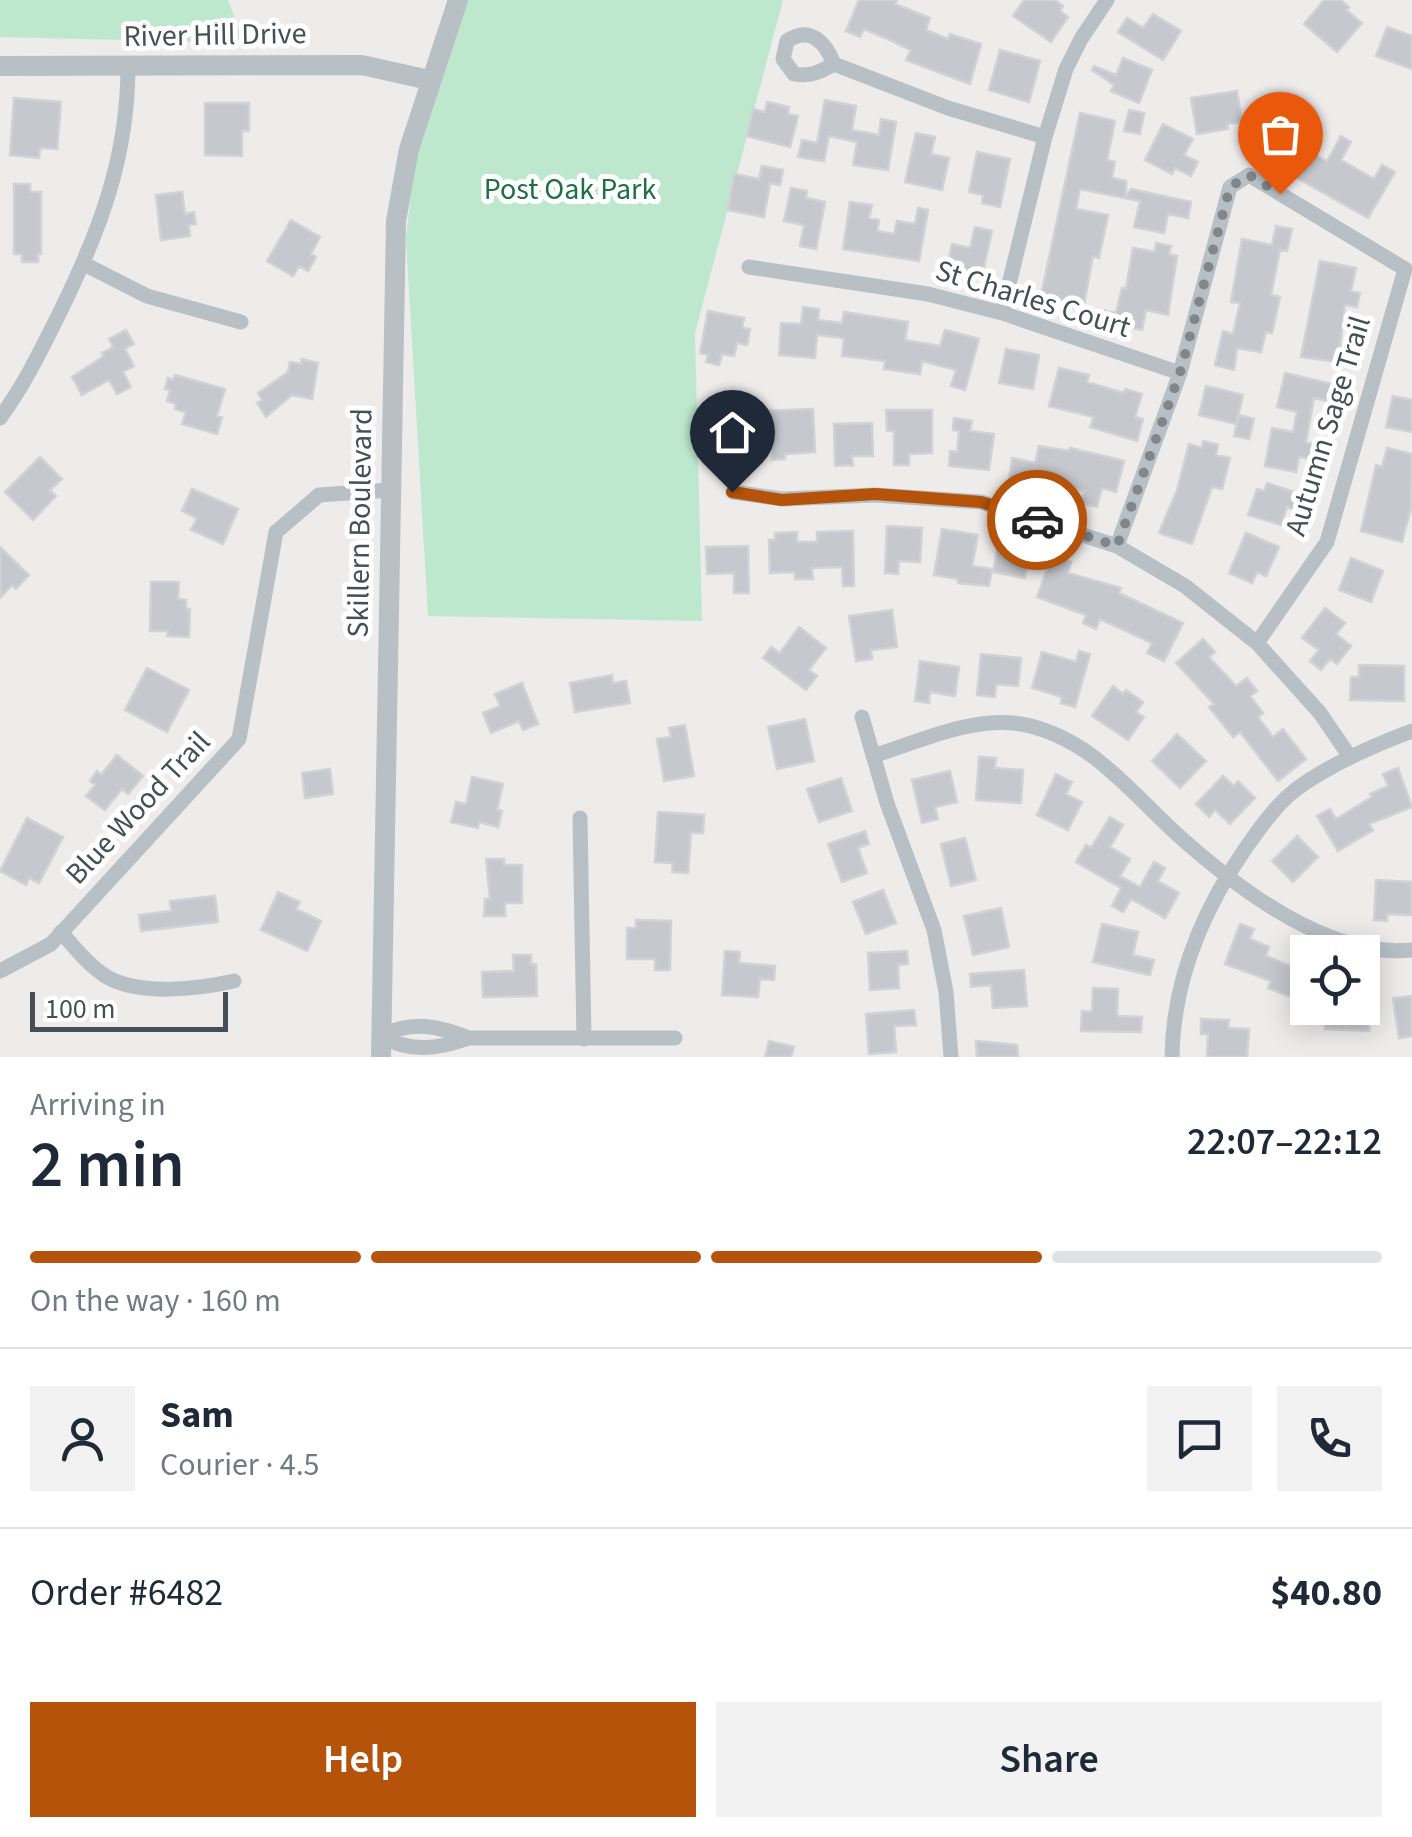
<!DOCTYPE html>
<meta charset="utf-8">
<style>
:root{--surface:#fff;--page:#f2f2f3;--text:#1f2937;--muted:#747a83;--line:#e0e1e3;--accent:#b45309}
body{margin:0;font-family:"Source Sans 3",sans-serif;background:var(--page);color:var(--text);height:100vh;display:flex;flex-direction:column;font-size:38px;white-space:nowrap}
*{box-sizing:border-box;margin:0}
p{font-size:32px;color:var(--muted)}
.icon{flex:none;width:55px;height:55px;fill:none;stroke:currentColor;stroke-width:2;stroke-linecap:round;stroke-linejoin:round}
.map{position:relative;height:1057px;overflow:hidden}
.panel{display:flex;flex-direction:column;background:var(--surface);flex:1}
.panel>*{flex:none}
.fabs{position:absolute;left:1290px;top:935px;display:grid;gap:20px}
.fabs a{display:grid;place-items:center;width:90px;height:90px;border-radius:0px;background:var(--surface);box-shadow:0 5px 25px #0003;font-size:50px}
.scale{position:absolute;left:30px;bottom:25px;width:198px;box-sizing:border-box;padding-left:10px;border:5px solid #464f56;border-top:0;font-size:28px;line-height:35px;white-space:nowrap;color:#464f56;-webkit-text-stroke:8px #fff;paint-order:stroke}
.pin{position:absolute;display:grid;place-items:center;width:85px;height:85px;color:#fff;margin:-102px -42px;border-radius:50% 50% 50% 0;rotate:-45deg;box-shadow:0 0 10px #0007}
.pin .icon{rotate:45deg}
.courier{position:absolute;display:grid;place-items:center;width:100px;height:100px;margin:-50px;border:8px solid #b45309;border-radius:50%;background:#fff;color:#222;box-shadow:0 2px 12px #0007}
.summary em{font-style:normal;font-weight:600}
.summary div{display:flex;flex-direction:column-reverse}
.summary{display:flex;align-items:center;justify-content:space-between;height:170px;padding:0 30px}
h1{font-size:65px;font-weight:600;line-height:75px}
.bar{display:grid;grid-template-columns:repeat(4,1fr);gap:15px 10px;align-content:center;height:120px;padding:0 30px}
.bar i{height:12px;border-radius:8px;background:var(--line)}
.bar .current{background:var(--accent)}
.bar p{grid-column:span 4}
.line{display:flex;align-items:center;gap:25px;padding:0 30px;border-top:2px solid var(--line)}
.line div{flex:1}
.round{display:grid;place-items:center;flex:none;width:105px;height:105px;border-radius:0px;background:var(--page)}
.button{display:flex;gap:20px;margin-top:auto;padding:20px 30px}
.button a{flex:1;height:115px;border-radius:0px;background:var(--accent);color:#fff;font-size:40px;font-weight:600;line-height:115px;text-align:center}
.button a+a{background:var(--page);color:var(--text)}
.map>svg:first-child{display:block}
.green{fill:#bde8cd}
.building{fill:#c6c8ce;stroke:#d0d2d6;stroke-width:2.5}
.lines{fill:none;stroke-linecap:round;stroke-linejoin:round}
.minor{stroke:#b8c0c6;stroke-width:15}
.tertiary{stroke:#b8c0c6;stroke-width:20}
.done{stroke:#81868a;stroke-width:10;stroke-dasharray:0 18}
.route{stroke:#b45309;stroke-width:12}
.labels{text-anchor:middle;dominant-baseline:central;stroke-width:10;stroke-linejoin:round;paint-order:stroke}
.street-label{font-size:30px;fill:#464f56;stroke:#fff}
.park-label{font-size:30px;fill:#1f6f47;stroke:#fff}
</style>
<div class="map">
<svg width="1412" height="1057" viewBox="0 0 1412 1057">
<rect width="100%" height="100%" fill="#eeebeb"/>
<path class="green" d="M 0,0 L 228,0 L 244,43 L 0,37 Z
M 466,0 L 783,0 L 695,333 L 702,621 L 428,616 L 406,239 L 415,156 Z"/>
<path class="building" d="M 859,0 L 897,0 L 895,4 L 930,18 L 926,30 L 948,39 L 950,34 L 981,44 L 970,84 L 906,60 L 911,50 L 892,41 L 864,29 L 860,37 L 846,31 Z
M 1024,0 L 1055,0 L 1063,6 L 1060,11 L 1068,17 L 1051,42 L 1013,16 Z
M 1324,0 L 1341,0 L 1349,7 L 1346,10 L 1362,23 L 1337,52 L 1304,24 Z
M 1153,14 L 1181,31 L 1163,60 L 1118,32 L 1127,18 L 1143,28 Z
M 1387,27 L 1412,36 L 1412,69 L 1376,56 Z
M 1000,50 L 1040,61 L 1029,102 L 989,90 Z
M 1123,58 L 1152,70 L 1139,103 L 1111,91 L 1114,85 L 1092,70 L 1094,66 L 1116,75 Z
M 1237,91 L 1242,122 L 1227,124 L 1228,129 L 1197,134 L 1191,98 Z
M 14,98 L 61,102 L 57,149 L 40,148 L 39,158 L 10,155 Z
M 825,100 L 856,106 L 852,130 L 879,135 L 881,119 L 896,122 L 888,170 L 853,165 L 857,142 L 829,136 L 824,161 L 798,157 L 802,140 L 817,143 Z
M 767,102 L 789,107 L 788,114 L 798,116 L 790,147 L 747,136 L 753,109 L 765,112 Z
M 205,103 L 249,103 L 249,131 L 242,131 L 242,156 L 205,155 Z
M 1292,106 L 1306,115 L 1279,155 L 1253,137 L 1274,107 L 1286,115 Z
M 1129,110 L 1144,113 L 1140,134 L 1124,131 Z
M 1080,113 L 1115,121 L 1107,160 L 1115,162 L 1112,178 L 1126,181 L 1126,197 L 1131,189 L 1191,202 L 1188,218 L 1168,214 L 1164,233 L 1134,227 L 1140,201 L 1080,189 L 1076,209 L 1108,215 L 1099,258 L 1093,256 L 1083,310 L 1040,300 Z
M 1163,124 L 1193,139 L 1184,155 L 1198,162 L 1191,176 L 1175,168 L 1172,174 L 1145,160 Z
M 916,133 L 935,137 L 931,154 L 949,158 L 942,190 L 905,182 Z
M 1341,136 L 1351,142 L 1341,160 L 1374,179 L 1382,165 L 1395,172 L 1368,218 L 1290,174 L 1304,149 L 1327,161 Z
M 977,152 L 1010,159 L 1000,207 L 982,203 L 983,195 L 969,192 Z
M 762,166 L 783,170 L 780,185 L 770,183 L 764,217 L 728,210 L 734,174 L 759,179 Z
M 14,184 L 30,184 L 30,192 L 41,192 L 41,254 L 38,254 L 38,262 L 22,262 L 22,254 L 14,254 Z
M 791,188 L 807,191 L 806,198 L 825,202 L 816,249 L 800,246 L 804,225 L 784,221 Z
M 182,192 L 185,214 L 194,212 L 196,224 L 189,225 L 190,236 L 161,240 L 156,195 Z
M 850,202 L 872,205 L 869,218 L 879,220 L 877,231 L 894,234 L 897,221 L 915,224 L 918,208 L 928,210 L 919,261 L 843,249 Z
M 291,220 L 320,237 L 311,254 L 316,257 L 308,271 L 299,266 L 293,276 L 267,261 Z
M 1276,226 L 1292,229 L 1287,251 L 1280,250 L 1271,295 L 1280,297 L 1272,333 L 1266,332 L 1261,352 L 1237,348 L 1234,370 L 1215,365 L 1223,331 L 1233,334 L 1240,303 L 1231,302 L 1242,239 L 1272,245 Z
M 975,227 L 992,231 L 982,276 L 947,268 L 952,244 L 970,248 Z
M 1156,243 L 1171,246 L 1169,254 L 1177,256 L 1168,315 L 1146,310 L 1142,330 L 1103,322 L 1105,311 L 1116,313 L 1122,288 L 1126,289 L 1133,248 L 1155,252 Z
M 1320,261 L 1356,268 L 1351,291 L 1360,293 L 1357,307 L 1345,305 L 1340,346 L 1348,347 L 1346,363 L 1301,357 Z
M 803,307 L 819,309 L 818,320 L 842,323 L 844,312 L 908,322 L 905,340 L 940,346 L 945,330 L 979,339 L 965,390 L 951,386 L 956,370 L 922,361 L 920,374 L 884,369 L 885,361 L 842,356 L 844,338 L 817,335 L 815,358 L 779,355 L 781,323 L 801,324 Z
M 708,311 L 744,318 L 742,328 L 750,329 L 747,345 L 737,343 L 734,356 L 722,354 L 719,365 L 706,362 L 708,355 L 700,353 Z
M 126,330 L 134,344 L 125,349 L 134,366 L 123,372 L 131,387 L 117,394 L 109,380 L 82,395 L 72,377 L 104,356 L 102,353 L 113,347 L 109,339 Z
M 1006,349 L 1039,355 L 1033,389 L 999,383 Z
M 302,359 L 318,363 L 312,399 L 292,395 L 266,417 L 257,403 L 262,400 L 258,393 L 288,372 L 290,362 L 301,364 Z
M 1059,368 L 1089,375 L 1087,382 L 1124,393 L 1125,389 L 1142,394 L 1135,417 L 1143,419 L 1137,441 L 1090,427 L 1094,417 L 1049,406 Z
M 1285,373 L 1336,385 L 1333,402 L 1314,398 L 1306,442 L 1320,445 L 1317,460 L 1299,457 L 1296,472 L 1265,466 L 1272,428 L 1293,432 L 1297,412 L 1277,407 Z
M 175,375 L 225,389 L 217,416 L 222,417 L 217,434 L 182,424 L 186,412 L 175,409 L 176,404 L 167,401 L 170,390 L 165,389 L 168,378 L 173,380 Z
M 1206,386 L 1243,395 L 1236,424 L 1199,415 Z
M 744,396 L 745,421 L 739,421 L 740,443 L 708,444 L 706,418 L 716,418 L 715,403 L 724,403 L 724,397 Z
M 1393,396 L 1412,400 L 1412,432 L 1386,427 Z
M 813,409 L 815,452 L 785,454 L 785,459 L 772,460 L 771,431 L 764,431 L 763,411 Z
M 886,410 L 932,410 L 932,453 L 909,454 L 909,465 L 894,465 L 894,431 L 887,431 Z
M 1239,415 L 1254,419 L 1249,439 L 1234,436 Z
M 954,418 L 972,421 L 970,431 L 994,434 L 989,470 L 949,466 L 950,451 L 957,452 L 959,431 L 953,430 Z
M 872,423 L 873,456 L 852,456 L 853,465 L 835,466 L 834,424 Z
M 1203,441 L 1218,445 L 1216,455 L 1230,458 L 1222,489 L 1212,487 L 1192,544 L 1159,533 L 1177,490 L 1189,444 L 1202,448 Z
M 1039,446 L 1069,451 L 1070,448 L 1124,461 L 1116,492 L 1102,488 L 1097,507 L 1081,503 L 1085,491 L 1047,481 L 1046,486 L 1009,480 L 1012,458 L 1035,463 Z
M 1387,448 L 1412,454 L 1411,508 L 1402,542 L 1361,531 L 1376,465 L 1382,467 Z
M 40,457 L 62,479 L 50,490 L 56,496 L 33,520 L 5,492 Z
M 1267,483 L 1307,496 L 1302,512 L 1287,507 L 1281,525 L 1248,515 L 1257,489 L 1264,491 Z
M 192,489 L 238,509 L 223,544 L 191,530 L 197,518 L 182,511 Z
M 887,526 L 922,528 L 920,562 L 899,561 L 898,574 L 885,573 Z
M 942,529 L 978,535 L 972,566 L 992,569 L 989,586 L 958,583 L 958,579 L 934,575 Z
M 853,531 L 854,586 L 843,586 L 842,567 L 812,568 L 813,579 L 795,579 L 795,572 L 770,573 L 769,540 L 775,540 L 775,533 L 797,532 L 797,542 L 817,542 L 817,532 Z
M 1246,533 L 1279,547 L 1266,576 L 1257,572 L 1252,583 L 1229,573 Z
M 999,541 L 1030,546 L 1025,578 L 993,572 Z
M 748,546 L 749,593 L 734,593 L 734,573 L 707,574 L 706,547 Z
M 0,547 L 29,575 L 16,589 L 12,585 L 0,598 Z
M 1052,555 L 1071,562 L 1068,573 L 1121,588 L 1119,593 L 1183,623 L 1164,661 L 1147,653 L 1152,643 L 1100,619 L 1096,629 L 1083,623 L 1086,615 L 1037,597 Z
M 1351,558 L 1383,571 L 1371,602 L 1339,590 Z
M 151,582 L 179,582 L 178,599 L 186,600 L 186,609 L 190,609 L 189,637 L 167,636 L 168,631 L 150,631 Z
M 1325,608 L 1345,623 L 1336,634 L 1351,646 L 1337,664 L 1330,659 L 1321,670 L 1310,661 L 1319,650 L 1302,638 Z
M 892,610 L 897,647 L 871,650 L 872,659 L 856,661 L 849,616 Z
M 799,627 L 826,648 L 809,670 L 817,676 L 806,690 L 763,658 L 771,647 L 780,653 Z
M 1203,639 L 1215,652 L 1209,657 L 1236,686 L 1247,678 L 1257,691 L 1250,696 L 1263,713 L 1258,717 L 1273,737 L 1283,729 L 1306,759 L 1278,781 L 1240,732 L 1233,737 L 1209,707 L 1214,704 L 1176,663 Z
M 1079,651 L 1090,654 L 1075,707 L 1061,703 L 1062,697 L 1032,688 L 1042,652 L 1076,662 Z
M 981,654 L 1021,658 L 1018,686 L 996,684 L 995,697 L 977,695 Z
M 920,661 L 959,667 L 955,696 L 930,692 L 929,703 L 915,701 Z
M 1359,665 L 1404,666 L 1404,701 L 1350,700 L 1351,677 L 1359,677 Z
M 147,668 L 189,690 L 167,732 L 125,710 Z
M 612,675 L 613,683 L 626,681 L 630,703 L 575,712 L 570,683 Z
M 522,683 L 538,724 L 523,730 L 519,721 L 491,733 L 483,713 L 500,706 L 495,694 Z
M 1113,686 L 1123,694 L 1126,690 L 1143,702 L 1136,712 L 1144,717 L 1128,740 L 1092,716 Z
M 805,719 L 814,761 L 777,769 L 768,727 Z
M 685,725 L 694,776 L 664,781 L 657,739 L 671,737 L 669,728 Z
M 1177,734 L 1206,761 L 1180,788 L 1152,761 Z
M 117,755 L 143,776 L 128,794 L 122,789 L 105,810 L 86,796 L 95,785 L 90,781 L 97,771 L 101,775 Z
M 979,757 L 996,758 L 995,768 L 1023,770 L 1021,803 L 976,800 Z
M 1398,768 L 1412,807 L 1369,824 L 1373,830 L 1338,851 L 1317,816 L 1330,809 L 1336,819 L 1372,797 L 1370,794 L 1388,786 L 1383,774 Z
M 330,769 L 333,794 L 305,798 L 302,773 Z
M 950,771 L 957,802 L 935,807 L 938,819 L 922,823 L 912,780 Z
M 1056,774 L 1072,782 L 1066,794 L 1082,802 L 1068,830 L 1037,815 Z
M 1223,776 L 1234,786 L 1238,781 L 1255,798 L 1230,824 L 1215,810 L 1209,817 L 1196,804 Z
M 472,777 L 503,784 L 497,810 L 502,811 L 498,827 L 479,822 L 478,828 L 451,822 L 456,802 L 466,804 Z
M 841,778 L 852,811 L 819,822 L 807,789 Z
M 658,812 L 704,815 L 703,833 L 691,833 L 688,873 L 672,872 L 673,863 L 655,862 Z
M 1110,817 L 1123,825 L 1110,847 L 1130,859 L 1120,876 L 1140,887 L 1154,862 L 1165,868 L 1158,881 L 1179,893 L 1165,918 L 1131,899 L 1123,912 L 1112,906 L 1121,888 L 1076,862 L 1086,845 L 1091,848 Z
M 27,818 L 63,837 L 39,883 L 29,878 L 26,885 L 0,871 Z
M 865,831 L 869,844 L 858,848 L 867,873 L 842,882 L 828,844 Z
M 1297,836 L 1318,857 L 1293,882 L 1272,861 Z
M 965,838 L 976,880 L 951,886 L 941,844 Z
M 486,859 L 504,859 L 504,865 L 522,865 L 522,903 L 505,903 L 505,916 L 484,916 L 485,899 L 490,899 Z
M 1376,880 L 1412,882 L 1412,915 L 1387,914 L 1387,921 L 1374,920 Z
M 883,890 L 896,923 L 866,934 L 853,902 Z
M 278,892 L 300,902 L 296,909 L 321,921 L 307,951 L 261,930 Z
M 215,896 L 218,922 L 141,931 L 139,915 L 171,911 L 170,901 Z
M 1001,908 L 1009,947 L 973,955 L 964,916 Z
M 636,920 L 671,921 L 670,970 L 655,970 L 655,959 L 627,959 L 627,928 L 636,928 Z
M 1102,924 L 1138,932 L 1133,955 L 1154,960 L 1150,975 L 1093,962 Z
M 1240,924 L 1254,929 L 1250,939 L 1269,947 L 1266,956 L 1299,970 L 1308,951 L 1308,990 L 1303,1002 L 1268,988 L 1271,981 L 1225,964 Z
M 725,951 L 740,952 L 739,963 L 775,966 L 774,980 L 760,979 L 758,997 L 722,995 Z
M 907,951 L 908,964 L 898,965 L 899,988 L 870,990 L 868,953 Z
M 513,955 L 531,955 L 531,964 L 536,964 L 537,996 L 483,997 L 482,972 L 514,971 Z
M 1024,970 L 1027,1006 L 993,1008 L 991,985 L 971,987 L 970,974 Z
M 1093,988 L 1118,989 L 1117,1016 L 1142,1017 L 1141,1032 L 1081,1031 L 1082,1011 L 1092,1012 Z
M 1412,996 L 1412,1036 L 1399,1038 L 1393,998 Z
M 1326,1008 L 1370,1008 L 1369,1031 L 1325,1029 Z
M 914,1010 L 916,1025 L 894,1026 L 896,1052 L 869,1054 L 866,1014 Z
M 1201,1019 L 1229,1020 L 1228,1028 L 1249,1029 L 1247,1057 L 1207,1057 L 1208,1034 L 1201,1034 Z
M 769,1041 L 794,1047 L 791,1057 L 765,1057 Z
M 976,1041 L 1017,1045 L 1018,1057 L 977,1057 Z"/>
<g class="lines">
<path class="minor" d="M 834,64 C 820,72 810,77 794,74 L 783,59 L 787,41 C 810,25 826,43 834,64 L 948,108 L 1045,137
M 84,264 L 147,296 L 241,322
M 749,267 L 928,294 L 1002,313 L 1180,373
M 1002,313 L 1045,137 L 1066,69 L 1081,39 L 1107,0
M 0,418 C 25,384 42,348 61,310 C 100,230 128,157 128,66
M 733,492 L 782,499 L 875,495 L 981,502 L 1117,546 L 1185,586 L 1257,643 L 1320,713 L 1350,757
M 1117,546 L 1180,373 L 1230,187 L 1249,175 L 1405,269 L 1327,542 L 1257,643
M 862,717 L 887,803 L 934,930 L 946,992 L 951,1057
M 873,756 C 918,742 972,716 1021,724 C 1091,737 1130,792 1179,836 C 1238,889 1329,959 1412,950
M 580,818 L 584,1039
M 61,932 C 75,948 89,966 107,977 C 140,996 199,989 234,981
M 0,971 L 51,944 L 239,739 L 276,532 L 319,495 L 390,490
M 381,1036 C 410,1053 438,1049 469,1038 L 675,1038
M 381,1036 C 412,1020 438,1026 469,1038
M 1172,1057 C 1173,981 1203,910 1245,849 C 1260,828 1275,806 1295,790 C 1330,764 1372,746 1412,731"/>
<path class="tertiary" d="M 0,66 L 362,65 L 429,80
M 381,1057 L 396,221 L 409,149 L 458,0"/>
</g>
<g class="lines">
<path class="done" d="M 1037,520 L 1117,546 L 1180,373 L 1230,187 L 1249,175 L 1280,194"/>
<path class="route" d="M 732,492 L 782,500 L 875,494 L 981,502 L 1037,520"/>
</g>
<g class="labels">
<g class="street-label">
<text transform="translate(215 35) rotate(-1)">River Hill Drive</text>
<text transform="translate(1033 299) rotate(17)">St Charles Court</text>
<text transform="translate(1328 426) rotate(-73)">Autumn Sage Trail</text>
<text transform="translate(360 523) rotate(-89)">Skillern Boulevard</text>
<text transform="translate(138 808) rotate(-47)">Blue Wood Trail</text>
</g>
<g class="park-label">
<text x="570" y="189">Post Oak Park</text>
</g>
</g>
</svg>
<div class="fabs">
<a><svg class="icon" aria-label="locate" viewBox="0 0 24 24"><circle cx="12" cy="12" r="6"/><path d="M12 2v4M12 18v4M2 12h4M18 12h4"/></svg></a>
</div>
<div class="scale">100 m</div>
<div class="pin" style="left:1280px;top:194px;background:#ea580c"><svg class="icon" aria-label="bag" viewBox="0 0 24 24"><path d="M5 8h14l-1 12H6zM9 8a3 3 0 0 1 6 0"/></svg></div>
<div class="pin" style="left:732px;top:492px;background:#1f2937"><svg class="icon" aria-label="home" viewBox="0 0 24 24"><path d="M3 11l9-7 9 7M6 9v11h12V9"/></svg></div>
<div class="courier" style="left:1037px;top:520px"><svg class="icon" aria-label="car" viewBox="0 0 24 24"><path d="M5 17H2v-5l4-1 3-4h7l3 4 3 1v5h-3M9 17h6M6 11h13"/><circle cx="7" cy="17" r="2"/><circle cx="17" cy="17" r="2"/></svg></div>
</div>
<section class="panel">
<div class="summary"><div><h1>2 min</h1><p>Arriving in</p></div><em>22:07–22:12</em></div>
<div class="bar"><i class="current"></i><i class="current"></i><i class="current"></i><i></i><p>On the way · 160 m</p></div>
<div class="line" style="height:180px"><a class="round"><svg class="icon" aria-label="person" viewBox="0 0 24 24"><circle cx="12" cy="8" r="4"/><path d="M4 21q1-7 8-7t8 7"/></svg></a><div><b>Sam</b><p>Courier · 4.5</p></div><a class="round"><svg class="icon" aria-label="chat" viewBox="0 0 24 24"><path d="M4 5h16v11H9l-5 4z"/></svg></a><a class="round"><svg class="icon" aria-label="phone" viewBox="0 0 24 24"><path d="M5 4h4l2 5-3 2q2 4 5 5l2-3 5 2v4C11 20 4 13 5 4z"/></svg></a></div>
<div class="line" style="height:130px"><div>Order #6482</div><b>$40.80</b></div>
<div class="button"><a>Help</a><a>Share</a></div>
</section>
